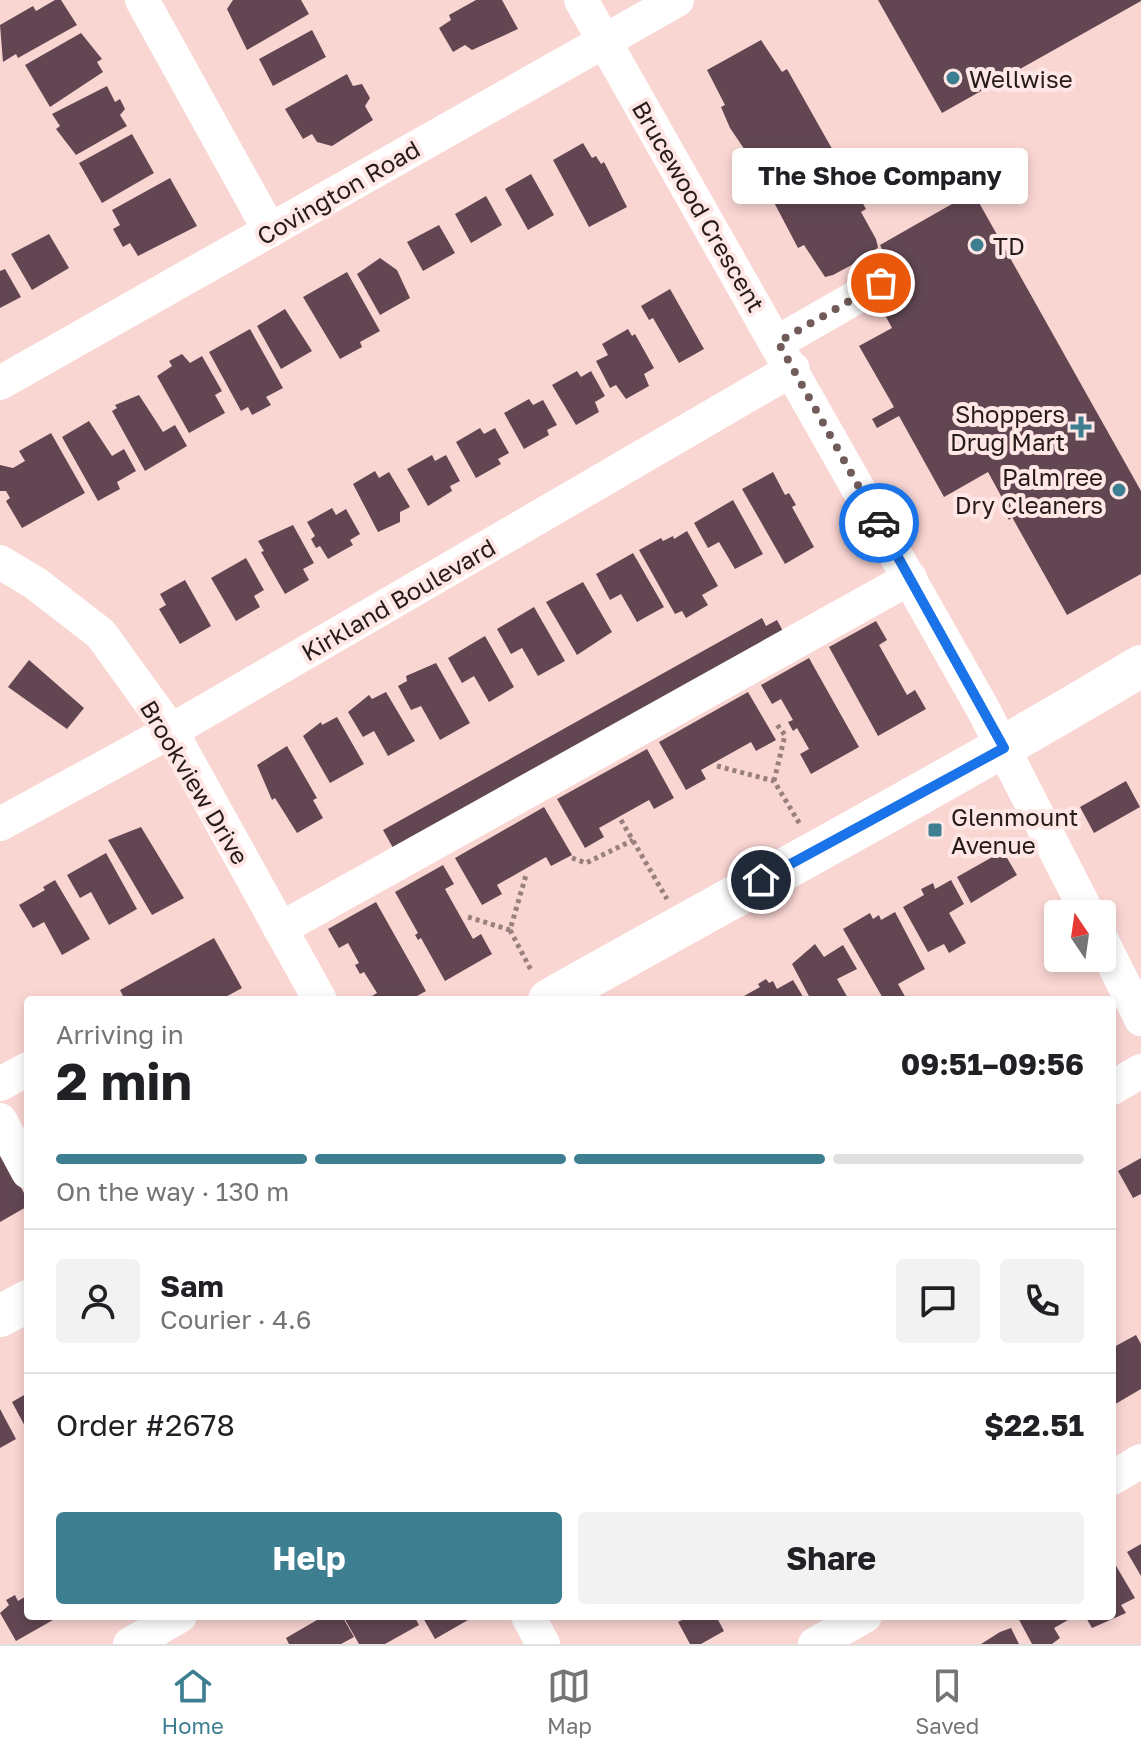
<!DOCTYPE html>
<meta charset="utf-8">
<style>
:root{--surface:#fff;--page:#f2f2f2;--text:#202124;--muted:#757577;--line:#e0e0e0;--accent:#3d7f91}
body{margin:0;font-family:"Golos Text",sans-serif;background:var(--page);color:var(--text);height:100vh;display:flex;flex-direction:column;font-size:30px;white-space:nowrap}
*{box-sizing:border-box;margin:0}
p{font-size:26px;color:var(--muted)}
.icon{flex:none;width:44px;height:44px;fill:none;stroke:currentColor;stroke-width:2;stroke-linecap:round;stroke-linejoin:round}
.map{position:relative;flex:1;overflow:hidden}
.details{position:absolute;left:24px;top:996px;width:1092px;height:624px;display:flex;flex-direction:column;background:var(--surface);border-radius:8px;box-shadow:0 4px 12px #0003}
.details>*{flex:none}
.needle{width:52px;rotate:347deg}
.fabs{position:absolute;left:1044px;top:900px;display:grid;gap:16px}
.fabs a{display:grid;place-items:center;width:72px;height:72px;border-radius:8px;background:var(--surface);box-shadow:0 4px 12px #0003;font-size:40px}
.pin{position:absolute;display:grid;place-items:center;width:68px;height:68px;color:#fff;margin:-34px;border:4px solid #fff;border-radius:50%;box-shadow:0 2px 8px #0007}
.courier{position:absolute;display:grid;place-items:center;width:80px;height:80px;margin:-40px;border:6px solid #1a73e8;border-radius:50%;background:#fff;color:#222;box-shadow:0 2px 10px #0007}
.bubble{position:absolute;height:56px;border-radius:8px;background:var(--surface);box-shadow:0 4px 12px #0003;font-size:26px;font-weight:700;line-height:56px;text-align:center}
.head em{font-style:normal;font-weight:700}
.head div{display:flex;flex-direction:column-reverse}
.head{display:flex;align-items:center;justify-content:space-between;height:136px;padding:0 32px}
h1{font-size:52px;font-weight:700;line-height:60px}
.bar{display:grid;grid-template-columns:repeat(4,1fr);gap:12px 8px;align-content:center;height:96px;padding:0 32px}
.bar i{height:10px;border-radius:6px;background:var(--line)}
.bar .current{background:var(--accent)}
.bar p{grid-column:span 4}
.line{display:flex;align-items:center;gap:20px;padding:0 32px;border-top:2px solid var(--line)}
.line div{flex:1}
.round{display:grid;place-items:center;flex:none;width:84px;height:84px;border-radius:8px;background:var(--page)}
.cta{display:flex;gap:16px;margin-top:auto;padding:16px 32px}
.cta a{flex:1;height:92px;border-radius:8px;background:var(--accent);color:#fff;font-size:32px;font-weight:700;line-height:92px;text-align:center}
.cta a+a{background:var(--page);color:var(--text)}
.tab-bar{display:flex;justify-content:space-around;align-items:center;height:112px;border-top:2px solid var(--line);background:var(--surface);font-size:22px;color:var(--muted)}
.tab-bar a{display:grid;justify-items:center;gap:4px}
.tab-bar .current{color:var(--accent)}
.map>svg:first-child{display:block}
.building{fill:#624753}
.lines{fill:none;stroke-linecap:round;stroke-linejoin:round}
.path{stroke:#99807e;stroke-width:5;stroke-dasharray:4 4;stroke-linecap:butt}
.minor{stroke:#fff;stroke-width:34}
.major{stroke:#fff;stroke-width:42}
.done{stroke:#715c5a;stroke-width:8;stroke-dasharray:0 14.4}
.route{stroke:#1a73e8;stroke-width:10}
.poi-dot{fill:#3d7f91;stroke:#fee7e5;stroke-width:3}
.labels{text-anchor:middle;dominant-baseline:central;stroke-width:8;stroke-linejoin:round;paint-order:stroke}
.poi-label{font-size:24px;fill:#271b19;stroke:#fee7e5;text-anchor:start}
.street-label{font-size:24px;fill:#271b19;stroke:#fee7e5}
</style>
<div class="map">
<svg width="1141" height="1644" viewBox="0 0 1141 1644">
<rect width="100%" height="100%" fill="#fad6d3"/>
<path class="building" d="M 55,0 L 61,0 L 77,25 L 18,58 L 16,54 L 3,62 L 0,25 L 33,6 L 36,11 Z
M 233,0 L 301,0 L 309,14 L 247,50 L 227,9 Z
M 476,0 L 502,0 L 518,29 L 472,50 L 465,45 L 453,52 L 439,28 L 451,20 L 449,15 Z
M 878,0 L 1141,0 L 1141,1 L 942,113 Z
M 312,30 L 326,57 L 273,86 L 259,59 Z
M 81,33 L 102,59 L 97,62 L 103,72 L 50,107 L 25,65 Z
M 761,40 L 782,72 L 787,69 L 866,209 L 861,212 L 876,239 L 878,247 L 872,254 L 833,275 L 825,277 L 804,245 L 798,248 L 768,191 L 753,199 L 737,171 L 753,162 L 730,128 L 721,107 L 725,105 L 707,70 Z
M 347,74 L 353,86 L 362,84 L 370,98 L 365,106 L 373,120 L 332,146 L 317,142 L 312,134 L 303,139 L 285,109 Z
M 107,86 L 115,102 L 120,99 L 125,109 L 120,115 L 127,126 L 76,155 L 56,129 L 60,126 L 52,114 Z
M 132,134 L 154,173 L 102,203 L 79,163 Z
M 583,143 L 592,158 L 596,156 L 601,164 L 604,162 L 627,207 L 589,227 L 553,160 Z
M 531,174 L 554,215 L 528,230 L 505,189 Z
M 170,178 L 197,226 L 138,256 L 130,243 L 123,247 L 113,229 L 120,225 L 112,210 Z
M 973,192 L 1141,491 L 1141,574 L 1067,615 L 1012,517 L 1009,520 L 1003,510 L 1007,507 L 988,472 L 944,497 L 899,416 L 877,428 L 872,419 L 894,407 L 859,346 L 892,328 L 878,302 L 889,296 L 868,260 L 883,251 L 880,245 Z
M 486,196 L 502,225 L 471,243 L 455,214 Z
M 439,225 L 455,253 L 423,271 L 407,242 Z
M 49,234 L 69,268 L 32,290 L 11,254 Z
M 380,258 L 397,270 L 410,298 L 380,315 L 357,274 Z
M 5,269 L 21,297 L 0,308 L 0,271 Z
M 347,272 L 380,331 L 360,342 L 362,347 L 340,359 L 303,297 Z
M 670,289 L 704,349 L 679,363 L 653,318 L 649,320 L 641,306 Z
M 285,309 L 312,351 L 281,369 L 257,326 Z
M 250,329 L 283,388 L 266,397 L 271,405 L 252,415 L 248,407 L 241,411 L 209,352 Z
M 628,329 L 632,336 L 635,334 L 654,368 L 644,374 L 649,386 L 626,399 L 616,385 L 610,388 L 596,361 L 608,355 L 602,344 Z
M 182,354 L 190,363 L 202,356 L 222,391 L 215,395 L 225,413 L 189,433 L 157,376 L 172,366 L 169,361 Z
M 577,371 L 581,377 L 591,371 L 605,396 L 595,402 L 599,412 L 576,425 L 552,385 Z
M 139,395 L 163,432 L 175,425 L 187,446 L 145,471 L 112,411 L 117,408 L 115,405 Z
M 529,399 L 533,405 L 543,400 L 557,425 L 547,430 L 549,435 L 524,449 L 504,413 Z
M 89,421 L 112,456 L 124,449 L 136,471 L 117,482 L 120,489 L 98,501 L 62,437 Z
M 480,428 L 484,434 L 495,428 L 509,453 L 498,459 L 501,464 L 476,478 L 456,442 Z
M 51,433 L 85,493 L 22,528 L 6,501 L 10,498 L 6,491 L 0,491 L 0,465 L 13,468 L 25,461 L 19,451 Z
M 432,455 L 435,461 L 446,455 L 460,481 L 450,486 L 452,491 L 428,506 L 407,469 Z
M 375,471 L 379,478 L 389,472 L 410,507 L 400,512 L 400,522 L 378,532 L 353,484 Z
M 773,472 L 785,495 L 789,493 L 796,505 L 792,507 L 814,547 L 785,564 L 742,489 Z
M 733,500 L 763,554 L 735,569 L 719,542 L 708,548 L 694,523 Z
M 332,508 L 336,515 L 346,509 L 360,534 L 350,540 L 353,545 L 328,559 L 320,546 L 316,548 L 311,539 L 315,536 L 307,522 Z
M 293,525 L 314,563 L 303,569 L 309,580 L 285,594 L 261,552 L 264,551 L 258,541 Z
M 687,531 L 718,586 L 702,595 L 708,605 L 686,618 L 682,611 L 675,614 L 639,550 L 661,538 L 663,541 L 673,536 L 674,539 Z
M 633,553 L 664,607 L 637,622 L 621,594 L 610,600 L 596,574 Z
M 246,558 L 264,590 L 254,596 L 260,607 L 236,621 L 211,578 Z
M 185,580 L 211,626 L 180,644 L 159,609 L 166,605 L 160,594 Z
M 583,582 L 612,632 L 577,655 L 546,602 Z
M 534,607 L 565,661 L 538,676 L 522,648 L 511,654 L 497,629 Z
M 762,618 L 766,626 L 777,620 L 784,633 L 397,855 L 383,830 Z
M 876,621 L 887,640 L 879,645 L 907,695 L 915,690 L 926,709 L 878,736 L 829,647 Z
M 485,636 L 514,687 L 489,702 L 474,676 L 462,683 L 448,658 Z
M 809,658 L 859,747 L 811,774 L 800,754 L 809,749 L 797,728 L 793,731 L 788,722 L 793,720 L 781,699 L 772,704 L 761,685 Z
M 29,660 L 84,708 L 67,729 L 8,687 Z
M 436,663 L 470,723 L 440,740 L 421,706 L 411,710 L 398,686 L 407,681 L 406,676 Z
M 386,692 L 415,741 L 388,756 L 374,731 L 363,737 L 348,712 L 369,695 L 372,699 Z
M 748,692 L 776,740 L 756,751 L 751,742 L 701,770 L 706,779 L 686,790 L 659,742 Z
M 337,717 L 364,764 L 330,783 L 303,736 L 321,722 L 322,725 Z
M 287,746 L 317,798 L 313,800 L 323,818 L 297,833 L 275,798 L 272,800 L 257,765 Z
M 647,749 L 674,798 L 654,809 L 649,800 L 599,828 L 604,837 L 585,848 L 557,799 Z
M 1126,781 L 1140,807 L 1094,833 L 1080,807 Z
M 544,807 L 572,855 L 551,866 L 546,857 L 497,885 L 502,894 L 482,905 L 455,858 Z
M 141,827 L 184,898 L 152,915 L 108,840 Z
M 1003,851 L 1017,875 L 971,903 L 957,877 Z
M 106,853 L 137,909 L 109,925 L 91,892 L 80,898 L 67,875 Z
M 443,865 L 454,884 L 445,889 L 473,939 L 481,934 L 492,954 L 445,981 L 421,938 L 418,940 L 415,935 L 418,933 L 395,892 Z
M 55,880 L 90,939 L 62,955 L 44,922 L 33,928 L 19,905 L 45,890 L 43,887 Z
M 951,880 L 964,904 L 949,913 L 966,943 L 949,953 L 944,944 L 928,952 L 903,907 L 924,895 L 921,889 L 933,883 L 935,889 Z
M 376,902 L 426,991 L 410,1000 L 365,1000 L 377,993 L 364,972 L 360,974 L 355,965 L 359,963 L 348,943 L 339,948 L 328,929 Z
M 895,912 L 925,969 L 898,984 L 907,1000 L 884,1000 L 843,929 L 870,913 L 873,919 L 879,915 L 881,920 Z
M 214,938 L 242,988 L 220,1000 L 125,1000 L 120,990 Z
M 815,944 L 824,957 L 843,945 L 857,969 L 837,979 L 849,1000 L 811,1000 L 792,964 Z
M 766,979 L 769,983 L 773,981 L 777,989 L 793,980 L 805,1000 L 737,1000 L 760,987 L 758,984 Z
M 0,1151 L 28,1200 L 28,1206 L 0,1222 Z
M 1141,1158 L 1141,1194 L 1133,1198 L 1118,1171 Z
M 1136,1335 L 1141,1344 L 1141,1389 L 1112,1406 L 1112,1348 Z
M 28,1389 L 28,1432 L 12,1402 L 26,1394 L 24,1391 Z
M 0,1409 L 16,1439 L 0,1448 Z
M 1141,1544 L 1141,1576 L 1127,1552 Z
M 1112,1559 L 1135,1598 L 1121,1605 L 1126,1613 L 1092,1628 L 1085,1616 L 1112,1616 Z
M 15,1595 L 18,1601 L 28,1595 L 28,1616 L 60,1616 L 16,1641 L 0,1613 L 9,1605 L 6,1600 Z
M 324,1616 L 342,1616 L 354,1637 L 341,1644 L 289,1644 L 286,1638 Z
M 343,1616 L 414,1616 L 419,1625 L 385,1644 L 359,1644 Z
M 422,1616 L 475,1616 L 435,1639 Z
M 690,1616 L 716,1616 L 724,1631 L 701,1644 L 690,1644 L 678,1622 Z
M 1017,1616 L 1075,1616 L 1054,1628 L 1060,1638 L 1052,1644 L 1032,1644 Z
M 1011,1628 L 1019,1644 L 981,1644 L 1000,1632 Z"/>
<g class="lines">
<path class="path" d="M 717,766 L 774,781 L 801,826
M 774,781 L 785,735 L 775,722
M 621,820 L 667,899
M 572,858 L 586,863 L 633,840
M 468,917 L 510,930 L 526,875
M 510,930 L 532,972"/>
<path class="minor" d="M 142,0 L 270,231
M 581,0 L 983,709 L 1088,914
M 778,342 L 881,283
M 0,383 L 677,0
M 0,562 L 35,583 L 101,634 L 171,731 L 320,1000
M 0,824 L 171,731 L 793,369
M 280,929 L 910,578
M 1102,941 L 1141,1019
M 0,1084 L 28,1069
M 1112,1088 L 1141,1071
M 0,1120 L 28,1172
M 1112,1478 L 1141,1461
M 528,1616 L 543,1644
M 130,1644 L 180,1616
M 815,1644 L 865,1616"/>
<path class="major" d="M 549,1000 C 746,889 946,783 1141,666
M 0,1316 L 28,1301"/>
</g>
<g class="lines">
<path class="done" d="M 879,523 L 778,342 L 881,283"/>
<path class="route" d="M 761,880 L 1004,748 L 879,523"/>
</g>
<g class="poi-dot">
<circle cx="953" cy="78" r="8"/>
<circle cx="977" cy="245" r="8"/>
<path d="M1077 415h8v8h8v8h-8v8h-8v-8h-8v-8h8z"/>
<circle cx="1119" cy="490" r="8"/>
<rect x="927" y="822" width="16" height="16" rx="4"/>
</g>
<g class="labels">
<g class="poi-label">
<text x="969" y="78">Wellwise</text>
<text x="993" y="245">TD</text>
<text x="1065" y="413" text-anchor="end">Shoppers<tspan x="1065" dy="28">Drug Mart</tspan></text>
<text x="1103" y="476" text-anchor="end">Palm ree<tspan x="1103" dy="28">Dry Cleaners</tspan></text>
<text x="951" y="816">Glenmount<tspan x="951" dy="28">Avenue</tspan></text>
</g>
<g class="street-label">
<text transform="translate(338 192) rotate(-30)">Covington Road</text>
<text transform="translate(699 206) rotate(60)">Brucewood Crescent</text>
<text transform="translate(398 599) rotate(-30)">Kirkland Boulevard</text>
<text transform="translate(195 782) rotate(59)">Brookview Drive</text>
</g>
</g>
</svg>
<div class="fabs">
<a><svg class="needle" viewBox="-14 -14 28 28"><path d="M0-13l5 13h-10z" fill="#e53935"/><path d="M0 13l5-13h-10z" fill="#757577"/></svg></a>
</div>
<div class="pin" style="left:881px;top:283px;background:#ea580c"><svg class="icon" aria-label="bag" viewBox="0 0 24 24"><path d="M5 8h14l-1 12H6zM9 8a3 3 0 0 1 6 0"/></svg></div>
<div class="pin" style="left:761px;top:880px;background:#1f2937"><svg class="icon" aria-label="home" viewBox="0 0 24 24"><path d="M3 11l9-7 9 7M6 9v11h12V9"/></svg></div>
<div class="courier" style="left:879px;top:523px"><svg class="icon" aria-label="car" viewBox="0 0 24 24"><path d="M5 17H2v-5l4-1 3-4h7l3 4 3 1v5h-3M9 17h6M6 11h13"/><circle cx="7" cy="17" r="2"/><circle cx="17" cy="17" r="2"/></svg></div>
<div class="bubble" style="left:732px;top:148px;width:296px">The Shoe Company</div>
<section class="details">
<div class="head"><div><h1>2 min</h1><p>Arriving in</p></div><em>09:51–09:56</em></div>
<div class="bar"><i class="current"></i><i class="current"></i><i class="current"></i><i></i><p>On the way · 130 m</p></div>
<div class="line" style="height:144px"><a class="round"><svg class="icon" aria-label="person" viewBox="0 0 24 24"><circle cx="12" cy="8" r="4"/><path d="M4 21q1-7 8-7t8 7"/></svg></a><div><b>Sam</b><p>Courier · 4.6</p></div><a class="round"><svg class="icon" aria-label="chat" viewBox="0 0 24 24"><path d="M4 5h16v11H9l-5 4z"/></svg></a><a class="round"><svg class="icon" aria-label="phone" viewBox="0 0 24 24"><path d="M5 4h4l2 5-3 2q2 4 5 5l2-3 5 2v4C11 20 4 13 5 4z"/></svg></a></div>
<div class="line" style="height:104px"><div>Order #2678</div><b>$22.51</b></div>
<div class="cta"><a>Help</a><a>Share</a></div>
</section>
</div>
<nav class="tab-bar">
<a class="current"><svg class="icon" aria-label="home" viewBox="0 0 24 24"><path d="M3 11l9-7 9 7M6 9v11h12V9"/></svg>Home</a>
<a><svg class="icon" aria-label="map" viewBox="0 0 24 24"><path d="M3 6l6-2 6 2 6-2v14l-6 2-6-2-6 2zM9 4v14M15 6v14"/></svg>Map</a>
<a><svg class="icon" aria-label="saved" viewBox="0 0 24 24"><path d="M7 4h10v16l-5-4-5 4z"/></svg>Saved</a>
</nav>
